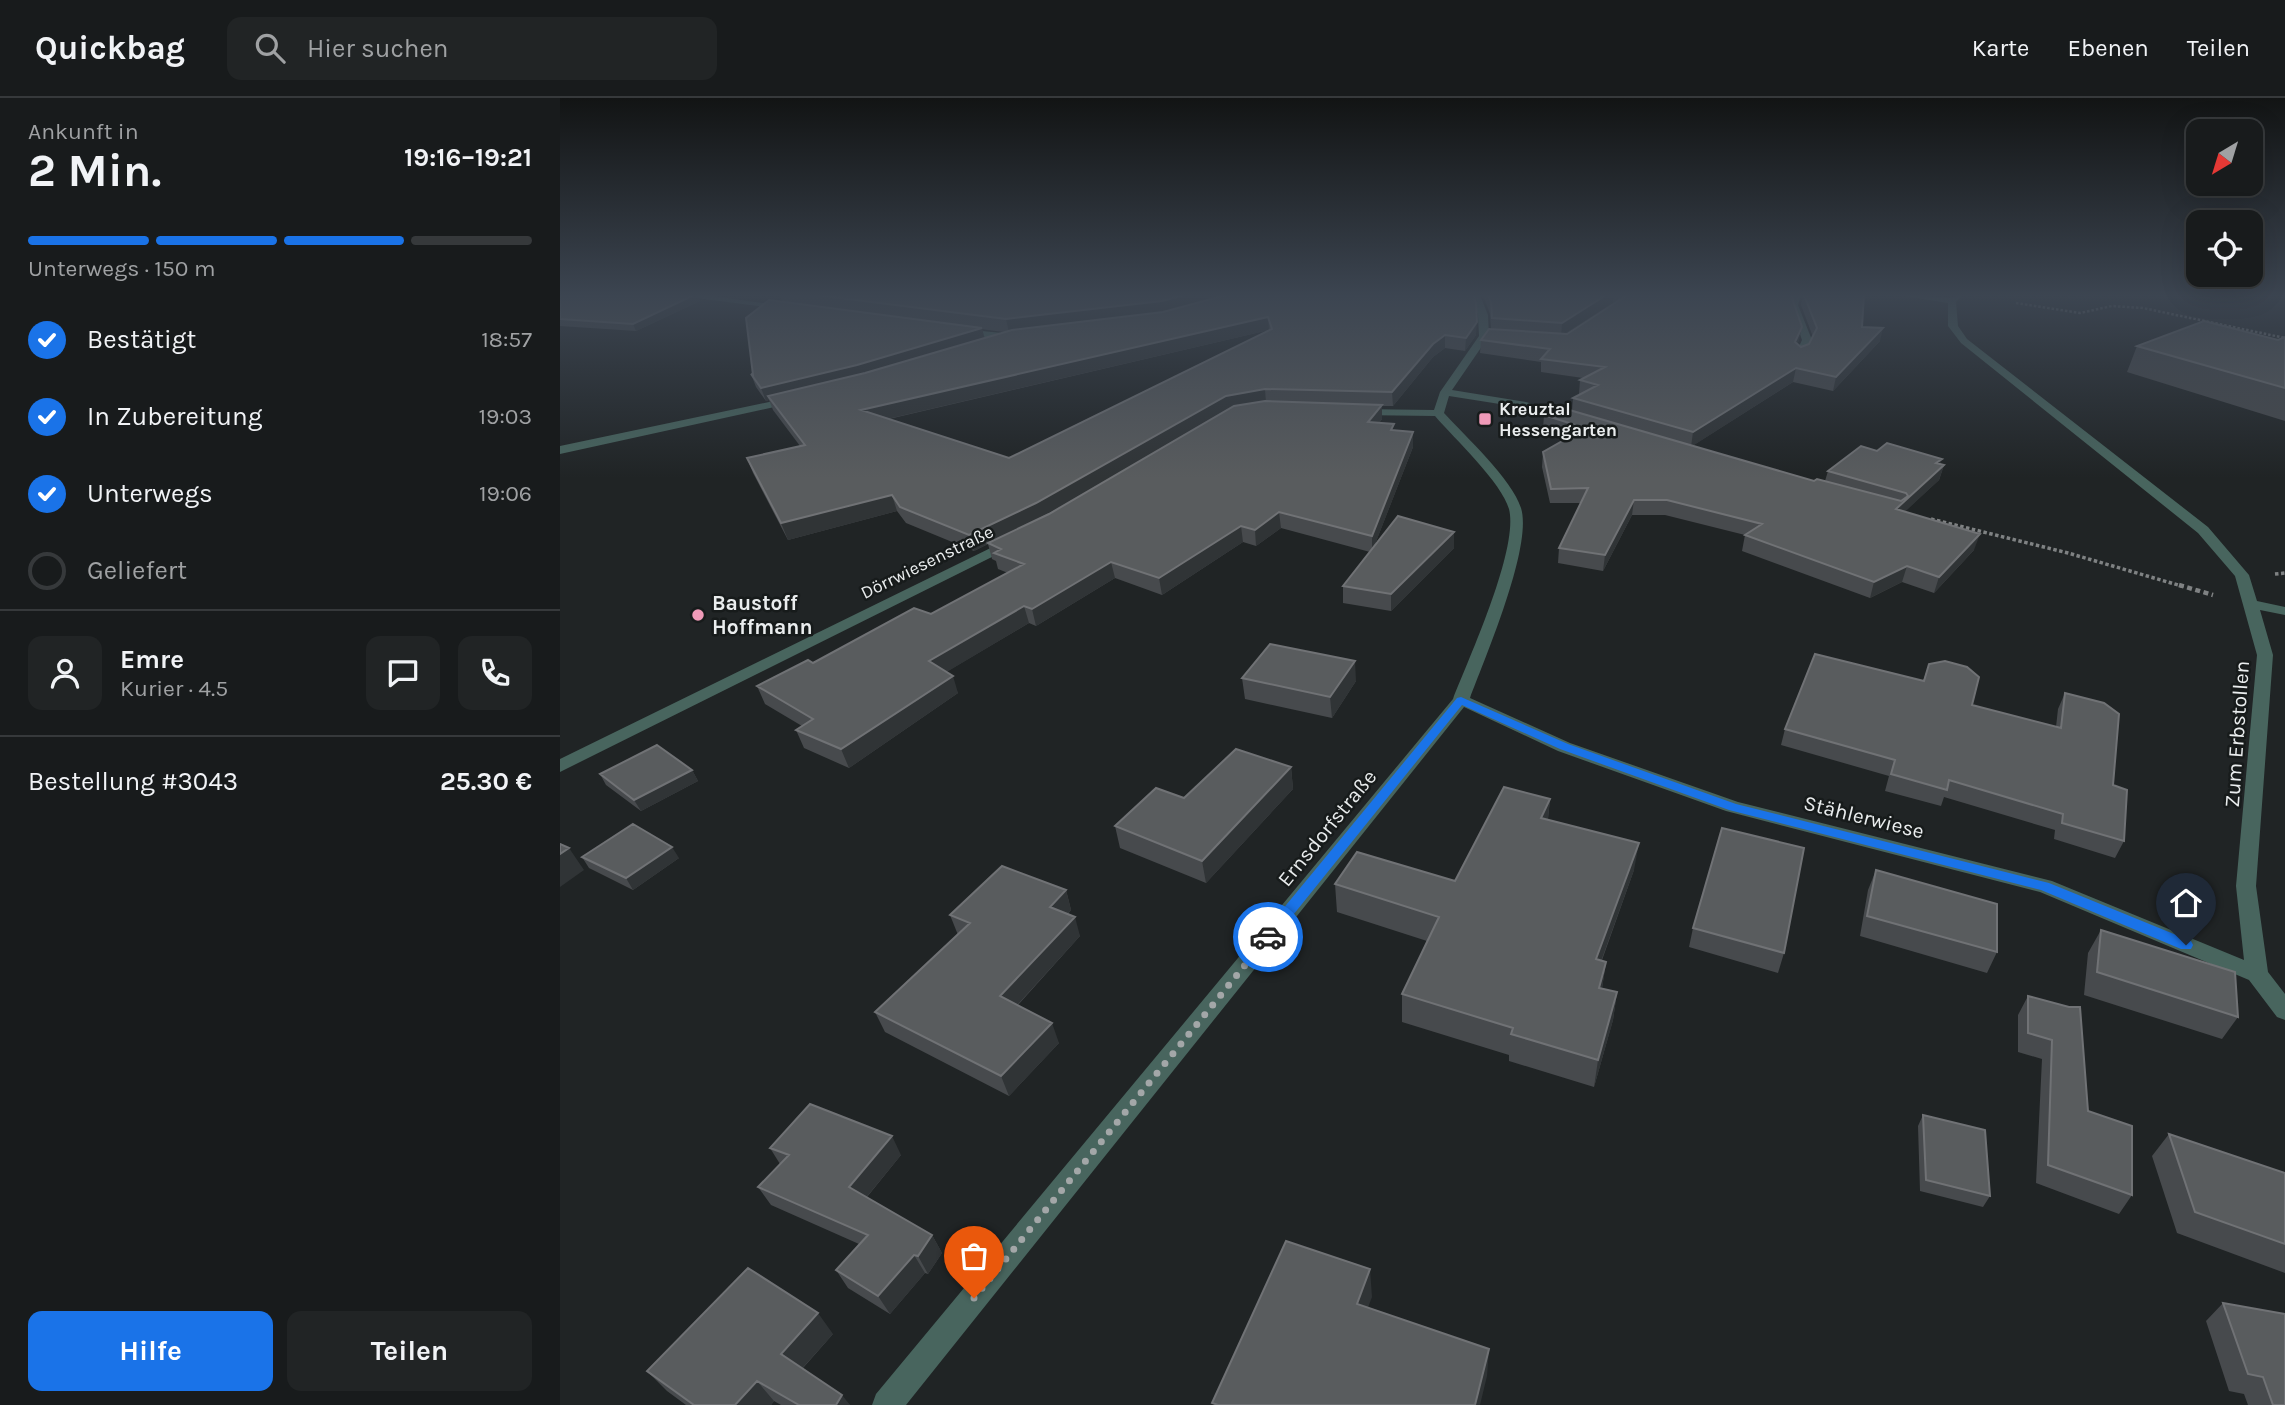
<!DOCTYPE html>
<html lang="de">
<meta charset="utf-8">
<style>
:root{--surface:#181b1c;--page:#212425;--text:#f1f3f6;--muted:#9fa1a3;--line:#36393b;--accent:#1a73e8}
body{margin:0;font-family:Karla,sans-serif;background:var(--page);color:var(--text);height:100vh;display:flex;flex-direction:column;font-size:26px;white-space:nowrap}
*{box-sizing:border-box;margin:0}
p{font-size:23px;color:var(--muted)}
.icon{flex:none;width:38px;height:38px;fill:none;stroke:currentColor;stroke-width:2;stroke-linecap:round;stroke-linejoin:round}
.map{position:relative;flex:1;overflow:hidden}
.sheet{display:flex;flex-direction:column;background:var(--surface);width:560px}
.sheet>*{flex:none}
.needle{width:46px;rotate:218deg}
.controls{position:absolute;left:1626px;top:21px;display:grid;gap:14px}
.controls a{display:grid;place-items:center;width:77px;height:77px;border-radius:14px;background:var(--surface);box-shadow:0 7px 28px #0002,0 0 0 2px var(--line);font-size:35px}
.pin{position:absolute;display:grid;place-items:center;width:60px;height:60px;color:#fff;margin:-72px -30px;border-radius:50% 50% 50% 0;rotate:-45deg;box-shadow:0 0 7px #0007}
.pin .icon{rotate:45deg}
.courier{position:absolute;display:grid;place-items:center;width:70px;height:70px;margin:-35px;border:5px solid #1a73e8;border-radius:50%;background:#fff;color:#222;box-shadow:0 2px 9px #0007}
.headline em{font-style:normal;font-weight:700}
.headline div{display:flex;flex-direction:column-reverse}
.headline{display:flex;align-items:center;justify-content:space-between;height:119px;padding:0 28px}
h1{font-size:46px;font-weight:700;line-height:52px}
.bar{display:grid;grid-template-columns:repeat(4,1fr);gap:10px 7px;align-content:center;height:84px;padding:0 28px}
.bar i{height:9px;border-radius:5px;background:var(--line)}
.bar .on{background:var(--accent)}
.bar p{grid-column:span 4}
.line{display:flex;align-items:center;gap:18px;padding:0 28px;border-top:2px solid var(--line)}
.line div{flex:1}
.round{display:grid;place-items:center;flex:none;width:74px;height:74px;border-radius:14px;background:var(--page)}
ol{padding:0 28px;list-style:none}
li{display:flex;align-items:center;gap:21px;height:77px}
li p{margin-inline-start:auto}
li .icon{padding:7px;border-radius:50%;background:var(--accent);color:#fff;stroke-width:4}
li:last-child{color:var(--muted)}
li i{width:38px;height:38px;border:4px solid var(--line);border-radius:50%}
.cta{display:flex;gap:14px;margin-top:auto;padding:14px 28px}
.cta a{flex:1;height:80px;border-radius:14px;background:var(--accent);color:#fff;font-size:28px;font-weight:700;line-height:80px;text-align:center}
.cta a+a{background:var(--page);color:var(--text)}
header{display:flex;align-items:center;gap:42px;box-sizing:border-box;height:98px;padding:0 35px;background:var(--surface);border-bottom:2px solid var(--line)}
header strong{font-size:33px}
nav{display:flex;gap:38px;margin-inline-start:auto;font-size:24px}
.search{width:490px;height:63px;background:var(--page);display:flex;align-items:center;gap:18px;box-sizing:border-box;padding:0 24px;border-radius:14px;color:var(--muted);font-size:26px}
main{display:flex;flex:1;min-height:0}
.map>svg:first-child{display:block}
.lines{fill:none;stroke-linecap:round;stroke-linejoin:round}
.path-far2{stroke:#7f8283;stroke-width:2.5;stroke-dasharray:2.5 2;stroke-linecap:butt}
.path-far1{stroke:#7f8283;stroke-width:3.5;stroke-dasharray:3.5 2.5;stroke-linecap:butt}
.path{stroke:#7f8283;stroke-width:4.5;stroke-dasharray:5 3.5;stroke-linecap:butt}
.minor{fill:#48655e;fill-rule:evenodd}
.wall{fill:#474a4d;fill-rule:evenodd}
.shaded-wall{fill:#303436}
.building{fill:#595c5e;stroke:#707275;stroke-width:2;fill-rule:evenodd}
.route{fill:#1a73e8}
.done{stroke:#a3a7a8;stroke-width:7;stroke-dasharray:0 12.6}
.poi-dot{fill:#ef9ab8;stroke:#171b1b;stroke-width:2.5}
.labels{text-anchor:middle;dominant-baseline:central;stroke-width:5;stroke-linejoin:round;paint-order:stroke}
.far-poi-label{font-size:18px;font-weight:bold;fill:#eaedee;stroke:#171b1b;text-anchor:start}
.far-street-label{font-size:18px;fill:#eaedee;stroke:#171b1b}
.poi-label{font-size:21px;font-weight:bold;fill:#eaedee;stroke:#171b1b;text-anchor:start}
.street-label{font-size:21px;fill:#eaedee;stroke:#171b1b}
</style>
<header>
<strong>Quickbag</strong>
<div class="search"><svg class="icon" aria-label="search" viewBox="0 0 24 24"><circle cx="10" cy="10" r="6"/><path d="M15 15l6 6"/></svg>Hier suchen</div>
<nav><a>Karte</a><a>Ebenen</a><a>Teilen</a></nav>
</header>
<main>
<section class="sheet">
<div class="headline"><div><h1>2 Min.</h1><p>Ankunft in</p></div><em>19:16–19:21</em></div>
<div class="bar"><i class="on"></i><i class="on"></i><i class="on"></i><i></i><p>Unterwegs · 150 m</p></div>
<ol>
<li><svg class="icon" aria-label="check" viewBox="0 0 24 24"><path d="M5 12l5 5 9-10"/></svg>Bestätigt<p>18:57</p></li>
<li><svg class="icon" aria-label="check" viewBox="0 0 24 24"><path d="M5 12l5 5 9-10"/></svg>In Zubereitung<p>19:03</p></li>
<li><svg class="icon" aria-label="check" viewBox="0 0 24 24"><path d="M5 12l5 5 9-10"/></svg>Unterwegs<p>19:06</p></li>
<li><i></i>Geliefert</li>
</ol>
<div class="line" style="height:126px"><a class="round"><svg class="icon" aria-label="person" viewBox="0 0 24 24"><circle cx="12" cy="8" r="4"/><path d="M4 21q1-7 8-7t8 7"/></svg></a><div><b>Emre</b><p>Kurier · 4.5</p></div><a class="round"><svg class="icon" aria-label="chat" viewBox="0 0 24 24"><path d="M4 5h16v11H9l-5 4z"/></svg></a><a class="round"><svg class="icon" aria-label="phone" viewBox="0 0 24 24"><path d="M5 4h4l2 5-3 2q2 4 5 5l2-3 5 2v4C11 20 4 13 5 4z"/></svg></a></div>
<div class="line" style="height:91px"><div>Bestellung #3043</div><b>25.30 €</b></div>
<div class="cta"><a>Hilfe</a><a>Teilen</a></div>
</section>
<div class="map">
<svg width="1725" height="1307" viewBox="0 0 1725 1307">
<rect width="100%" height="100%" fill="#202425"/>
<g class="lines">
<path class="path-far2" d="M 1456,205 L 1520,215 L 1552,208 L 1583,210 L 1725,240"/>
<path class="path-far1" d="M 1371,421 L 1508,455 L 1625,489
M 1715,476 L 1725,475"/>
<path class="path" d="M 1619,487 L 1653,497"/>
<path class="minor" d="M 113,197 L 145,197 L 232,209 L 228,212 Z
M 911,197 L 920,197 L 928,217 L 929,238 L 892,292 L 966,304 L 1018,320 L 1012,323 L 965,310 L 889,298 L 884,315 C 905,338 952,381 961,410 C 973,448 925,560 910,600 L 1010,645 L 1178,704 L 1492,783 L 1684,862 L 1676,788 L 1697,557 L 1675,478 L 1638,435 L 1401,245 L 1388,228 L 1388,205 L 1339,197 L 1390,200 L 1402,197 L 1396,204 L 1398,228 L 1407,241 L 1648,429 L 1689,477 L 1697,503 L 1725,509 L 1725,517 L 1700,512 L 1713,557 L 1696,788 L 1708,874 L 1725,896 L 1725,922 L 1717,919 L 1689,882 L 1480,794 L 1166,713 L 998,653 L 904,609 L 346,1307 L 312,1307 L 316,1296 L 893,601 C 909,560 959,451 949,411 C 942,385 894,340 875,318 L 798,317 L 793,314 L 798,311 L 874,312 L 880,294 L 919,238 L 918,217 Z
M 1233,197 L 1241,197 L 1238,207 L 1252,242 L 1245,257 L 1240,260 L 1235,257 L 1242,242 L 1230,207 Z
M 401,231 L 453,236 L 458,239 L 453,242 L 398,236 L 398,232 Z
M 233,299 L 238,302 L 237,304 L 0,356 L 0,348 Z
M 451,440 L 458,444 L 456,447 L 0,674 L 0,661 Z"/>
</g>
<path class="wall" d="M 0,197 L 140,203 L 76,233 L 0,228 Z
M 220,197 L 913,197 L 916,237 L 905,253 L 885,250 L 873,259 L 833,308 L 822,308 L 822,321 L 819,325 L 834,333 L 853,334 L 853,349 L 815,446 L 894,450 L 831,513 L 783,505 L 783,488 L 810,454 L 721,430 L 696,448 L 683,444 L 602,497 L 555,480 L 476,528 L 469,525 L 386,574 L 398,595 L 289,670 L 244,650 L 236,632 L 242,628 L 205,606 L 197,588 L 371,516 L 448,475 L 438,471 L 436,463 L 432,461 L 428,446 L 414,453 L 346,425 L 337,413 L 228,442 L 193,375 L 187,360 L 240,348 L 213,312 L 209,302 L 206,303 L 196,289 L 191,276 L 193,277 L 222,203 ZM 422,231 L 428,232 L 444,234 L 424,240 ZM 709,232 L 449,360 L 329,321 Z
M 923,197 L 1231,197 L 1239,242 L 1237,246 L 1241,249 L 1249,246 L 1253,239 L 1241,207 L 1243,197 L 1304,197 L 1302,229 L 1320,243 L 1273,293 L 1233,284 L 1132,348 L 1254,383 L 1265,383 L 1268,373 L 1317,353 L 1384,367 L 1379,382 L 1345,413 L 1414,452 L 1374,495 L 1342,484 L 1310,500 L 1182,453 L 1185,437 L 1105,417 L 1072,417 L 1043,473 L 998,465 L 999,450 L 1021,405 L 990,405 L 982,369 L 983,354 L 1009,339 L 983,331 L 984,317 L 1012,313 L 1013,300 L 1021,296 L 1019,296 L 1020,282 L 1023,280 L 981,274 L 981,264 L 920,255 L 921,242 L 931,231 L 930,216 ZM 1053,205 L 1054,205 L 1007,236 L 1005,236 Z
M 1725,239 L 1725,323 L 1567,274 L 1577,248 L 1718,242 Z
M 1369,566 L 1412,607 L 1496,629 L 1498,611 L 1505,595 L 1553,687 L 1564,743 L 1555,760 L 1494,741 L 1495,732 L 1384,699 L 1381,708 L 1325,693 L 1329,678 L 1221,647 L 1225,631 L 1363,583 Z
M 682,580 L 796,583 L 772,620 L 685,601 Z
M 731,669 L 733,691 L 646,785 L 560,750 L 555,728 L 624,700 Z
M 132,672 L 138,683 L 81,713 L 46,687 L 40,676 Z
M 990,701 L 988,721 L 1074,772 L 1042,862 L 1046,864 L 1042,890 L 1057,894 L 1053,922 L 1034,989 L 949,963 L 949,957 L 842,924 L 842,896 L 867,843 L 777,814 L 775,786 L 895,783 Z
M 22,759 L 119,760 L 73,792 L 29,770 Z
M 1316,772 L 1437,854 L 1427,875 L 1300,838 L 1308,792 Z
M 506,792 L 511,812 L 508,816 L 520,838 L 458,907 L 499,945 L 449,998 L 325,934 L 315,914 L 398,837 L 390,817 Z
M 1133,830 L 1224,855 L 1218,875 L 1129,849 Z
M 1541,832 L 1678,919 L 1662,941 L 1524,897 L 1528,855 Z
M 1468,898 L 1509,909 L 1528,1013 L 1572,1097 L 1559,1116 L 1476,1085 L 1482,961 L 1458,954 L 1458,917 Z
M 1363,1017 L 1430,1098 L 1423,1109 L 1360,1093 L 1358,1028 Z
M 1609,1036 L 1725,1075 L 1725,1175 L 1617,1135 L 1592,1058 Z
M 210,1050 L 341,1057 L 307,1099 L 372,1137 L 382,1155 L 368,1176 L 365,1175 L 330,1216 L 288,1190 L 276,1172 L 299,1146 L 211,1107 L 198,1089 L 220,1066 Z
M 1663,1205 L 1725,1307 L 1688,1307 L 1684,1296 L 1669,1293 L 1646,1223 Z
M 273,1236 L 243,1270 L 290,1307 L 221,1307 L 214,1303 L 211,1307 L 126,1307 L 107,1293 L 87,1273 Z"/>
<path class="shaded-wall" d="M 134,197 L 138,197 L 140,203 L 76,233 L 73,226 Z
M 625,197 L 676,197 L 604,215 L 449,234 L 446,221 Z
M 1046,197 L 1053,197 L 1053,205 L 1001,238 L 1002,225 Z
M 708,219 L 709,232 L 306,326 L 301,312 Z
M 917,224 L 916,237 L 905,253 L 906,240 Z
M 1242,229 L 1239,242 L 1232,258 L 1235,244 Z
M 422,230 L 425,242 L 210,302 L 208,298 L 209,302 L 206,303 L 201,290 Z
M 1323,230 L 1320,243 L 1273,293 L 1276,279 Z
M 885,237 L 885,250 L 873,259 L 833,308 L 832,294 L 873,246 Z
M 1236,270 L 1233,284 L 1131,349 L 1133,334 Z
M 705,291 L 706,305 L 414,453 L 409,437 L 666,298 Z
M 822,307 L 822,321 L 808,338 L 808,324 Z
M 853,334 L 853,349 L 812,454 L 812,438 Z
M 1382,361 L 1378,372 L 1384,367 L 1379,382 L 1332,426 L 1336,411 L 1376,365 Z
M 332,397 L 337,413 L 228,442 L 221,425 Z
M 1074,402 L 1072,417 L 1043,473 L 1045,457 Z
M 719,414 L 721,430 L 696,448 L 695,432 Z
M 681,428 L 683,444 L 602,497 L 599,480 Z
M 894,434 L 894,450 L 831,513 L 831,496 Z
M 1420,436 L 1414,452 L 1374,495 L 1379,479 Z
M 551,464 L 555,480 L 476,528 L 472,511 Z
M 1347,468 L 1342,484 L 1310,500 L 1314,484 Z
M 464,508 L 469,525 L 375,581 L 369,563 Z
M 795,563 L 796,583 L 772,620 L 770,599 Z
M 393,578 L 398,595 L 289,670 L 281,651 Z
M 731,669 L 733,691 L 646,785 L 642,763 Z
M 132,672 L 138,683 L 81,713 L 74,702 Z
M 990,701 L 987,728 L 981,720 Z
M 1079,745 L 1074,772 L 1032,888 L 1036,861 Z
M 112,749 L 119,760 L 73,792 L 66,780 Z
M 9,750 L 24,772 L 0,789 L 0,756 Z
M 506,792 L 511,812 L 496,828 L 490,809 Z
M 515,819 L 520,838 L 447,918 L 440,898 Z
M 1046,864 L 1042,891 L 1039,890 Z
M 1057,894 L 1053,922 L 1034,989 L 1038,962 Z
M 492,925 L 499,945 L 449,998 L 441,978 Z
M 332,1038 L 341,1057 L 300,1107 L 289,1089 Z
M 372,1137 L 382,1155 L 368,1176 L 358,1158 Z
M 354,1157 L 365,1175 L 330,1216 L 318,1198 Z
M 810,1171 L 812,1199 L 799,1233 L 797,1206 Z
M 258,1215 L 273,1236 L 237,1276 L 221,1256 Z
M 929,1251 L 927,1278 L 920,1307 L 915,1307 Z
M 197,1283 L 214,1303 L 211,1307 L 175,1307 Z
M 282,1297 L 290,1307 L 276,1307 Z"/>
<path class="building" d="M 0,197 L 134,197 L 73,226 L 0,221 Z
M 256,197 L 625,197 L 602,203 L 446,221 Z
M 666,197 L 913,197 L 916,205 L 917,224 L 906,240 L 885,237 L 873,246 L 832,294 L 705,291 L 666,298 L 476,405 L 409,437 L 340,409 L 332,397 L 221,425 L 187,360 L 245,347 L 208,298 L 305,275 L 452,232 L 603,214 ZM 708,219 L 712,231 L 449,360 L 301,312 Z
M 928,197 L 1046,197 L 1002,225 L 932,220 L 931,204 Z
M 1064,197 L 1231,197 L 1242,229 L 1235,244 L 1241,249 L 1249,246 L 1257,230 L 1244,197 L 1304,197 L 1302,229 L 1323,230 L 1276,279 L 1236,270 L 1133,334 L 1013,300 L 1038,287 L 1020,282 L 1045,269 L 981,261 L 990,251 L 921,242 L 929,231 L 1007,236 L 1064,199 Z
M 209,202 L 422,230 L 297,267 L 201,290 L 191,276 L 193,277 L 186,220 Z
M 1644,223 L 1718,242 L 1725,239 L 1725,290 L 1577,248 Z
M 705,303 L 822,307 L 808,324 L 834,326 L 831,332 L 853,334 L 812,438 L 719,414 L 695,432 L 681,428 L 599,480 L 551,464 L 472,511 L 464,508 L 369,563 L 393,578 L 281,651 L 236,632 L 253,621 L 197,588 L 248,562 L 253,565 L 354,510 L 371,516 L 464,466 L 434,455 L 441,451 L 428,445 L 489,416 L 674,308 Z
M 999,309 L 1254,383 L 1257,381 L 1341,403 L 1348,398 L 1346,395 L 1268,373 L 1301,348 L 1317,353 L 1327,345 L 1382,361 L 1376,365 L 1384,367 L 1336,411 L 1420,436 L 1379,479 L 1347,468 L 1314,484 L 1185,437 L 1202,426 L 1107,402 L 1074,402 L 1045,457 L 999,450 L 1028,390 L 991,391 L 983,354 L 1025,330 L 984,317 Z
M 838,418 L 894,434 L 831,496 L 783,488 Z
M 710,546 L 795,563 L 770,599 L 682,580 Z
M 1255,556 L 1364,583 L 1369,566 L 1385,563 L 1407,569 L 1419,579 L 1412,607 L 1501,630 L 1505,595 L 1544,605 L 1559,616 L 1553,687 L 1567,692 L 1564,743 L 1502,725 L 1503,716 L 1389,682 L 1387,692 L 1331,676 L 1335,662 L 1225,631 Z
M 97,647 L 132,672 L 74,702 L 40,676 Z
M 676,651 L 731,669 L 642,763 L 555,728 L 596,690 L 624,700 Z
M 944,689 L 990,701 L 981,720 L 1079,745 L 1036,861 L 1046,864 L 1039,890 L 1057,894 L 1038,962 L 951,936 L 953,930 L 842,896 L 879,819 L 775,786 L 797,754 L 895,783 Z
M 73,726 L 112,749 L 66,780 L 22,759 Z
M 1162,730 L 1244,750 L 1224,855 L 1133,830 Z
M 0,746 L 9,750 L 0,756 Z
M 442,768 L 506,792 L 490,809 L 515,819 L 440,898 L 492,925 L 441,978 L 315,914 L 410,825 L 390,817 Z
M 1316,772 L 1437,806 L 1437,854 L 1307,818 Z
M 1541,832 L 1675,874 L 1678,919 L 1537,874 Z
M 1468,898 L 1509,909 L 1520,909 L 1528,1013 L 1572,1028 L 1572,1097 L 1488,1067 L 1492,942 L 1468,935 Z
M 250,1006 L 332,1038 L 289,1089 L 372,1137 L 358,1158 L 354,1157 L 318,1198 L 276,1172 L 308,1137 L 198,1089 L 229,1057 L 210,1050 Z
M 1363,1017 L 1425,1032 L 1430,1098 L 1366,1082 Z
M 1609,1036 L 1725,1075 L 1725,1146 L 1635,1114 Z
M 726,1143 L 810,1171 L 797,1206 L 929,1251 L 915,1307 L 658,1307 L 652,1305 Z
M 188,1170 L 258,1215 L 221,1256 L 282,1297 L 276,1307 L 239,1307 L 197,1283 L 175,1307 L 134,1307 L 87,1273 Z
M 1663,1205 L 1725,1216 L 1725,1307 L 1713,1307 L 1703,1279 L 1688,1276 Z"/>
<linearGradient id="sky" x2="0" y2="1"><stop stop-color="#121414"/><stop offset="0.52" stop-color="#3c4551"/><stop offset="1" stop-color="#3c4551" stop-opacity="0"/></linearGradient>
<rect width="1725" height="380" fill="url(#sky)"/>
<path class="route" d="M 901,599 L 1008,646 L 1176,706 L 1489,785 L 1631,843 L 1633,847 L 1631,851 L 1621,851 L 1481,792 L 1169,712 L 1000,651 L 902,607 L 713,842 L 703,842 L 703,835 L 897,600 Z"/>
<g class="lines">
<path class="done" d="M 414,1200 L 708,839"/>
</g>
<g class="poi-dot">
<rect x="918" y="314" width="14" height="14" rx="3.5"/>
<circle cx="138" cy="517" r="7"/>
</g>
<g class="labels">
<g class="far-poi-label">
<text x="939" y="311">Kreuztal<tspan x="939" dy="21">Hessengarten</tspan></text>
</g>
<g class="far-street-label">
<text transform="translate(367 464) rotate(-26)">Dörrwiesenstraße</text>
</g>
<g class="poi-label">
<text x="152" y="505">Baustoff<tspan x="152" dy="24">Hoffmann</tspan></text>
</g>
<g class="street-label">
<text transform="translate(1677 636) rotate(-86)">Zum Erbstollen</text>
<text transform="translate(1304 719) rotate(14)">Stählerwiese</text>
<text transform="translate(767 730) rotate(-51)">Ernsdorfstraße</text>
</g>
</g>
</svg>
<div class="controls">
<a><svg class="needle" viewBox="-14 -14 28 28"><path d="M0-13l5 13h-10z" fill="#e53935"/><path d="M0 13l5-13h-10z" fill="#9fa1a3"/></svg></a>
<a><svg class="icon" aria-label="locate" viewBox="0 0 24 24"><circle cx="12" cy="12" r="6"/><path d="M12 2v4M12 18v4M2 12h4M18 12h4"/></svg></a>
</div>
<div class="pin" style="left:414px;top:1200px;background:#ea580c"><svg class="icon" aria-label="bag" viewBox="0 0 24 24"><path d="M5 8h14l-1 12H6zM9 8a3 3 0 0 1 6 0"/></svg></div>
<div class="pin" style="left:1626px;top:847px;background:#1f2937"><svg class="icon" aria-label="home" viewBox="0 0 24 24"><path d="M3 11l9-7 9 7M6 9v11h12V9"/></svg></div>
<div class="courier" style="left:708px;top:839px"><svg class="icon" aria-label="car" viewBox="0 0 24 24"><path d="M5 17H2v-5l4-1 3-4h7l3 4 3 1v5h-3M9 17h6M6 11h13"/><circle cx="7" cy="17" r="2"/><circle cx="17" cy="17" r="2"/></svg></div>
</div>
</main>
